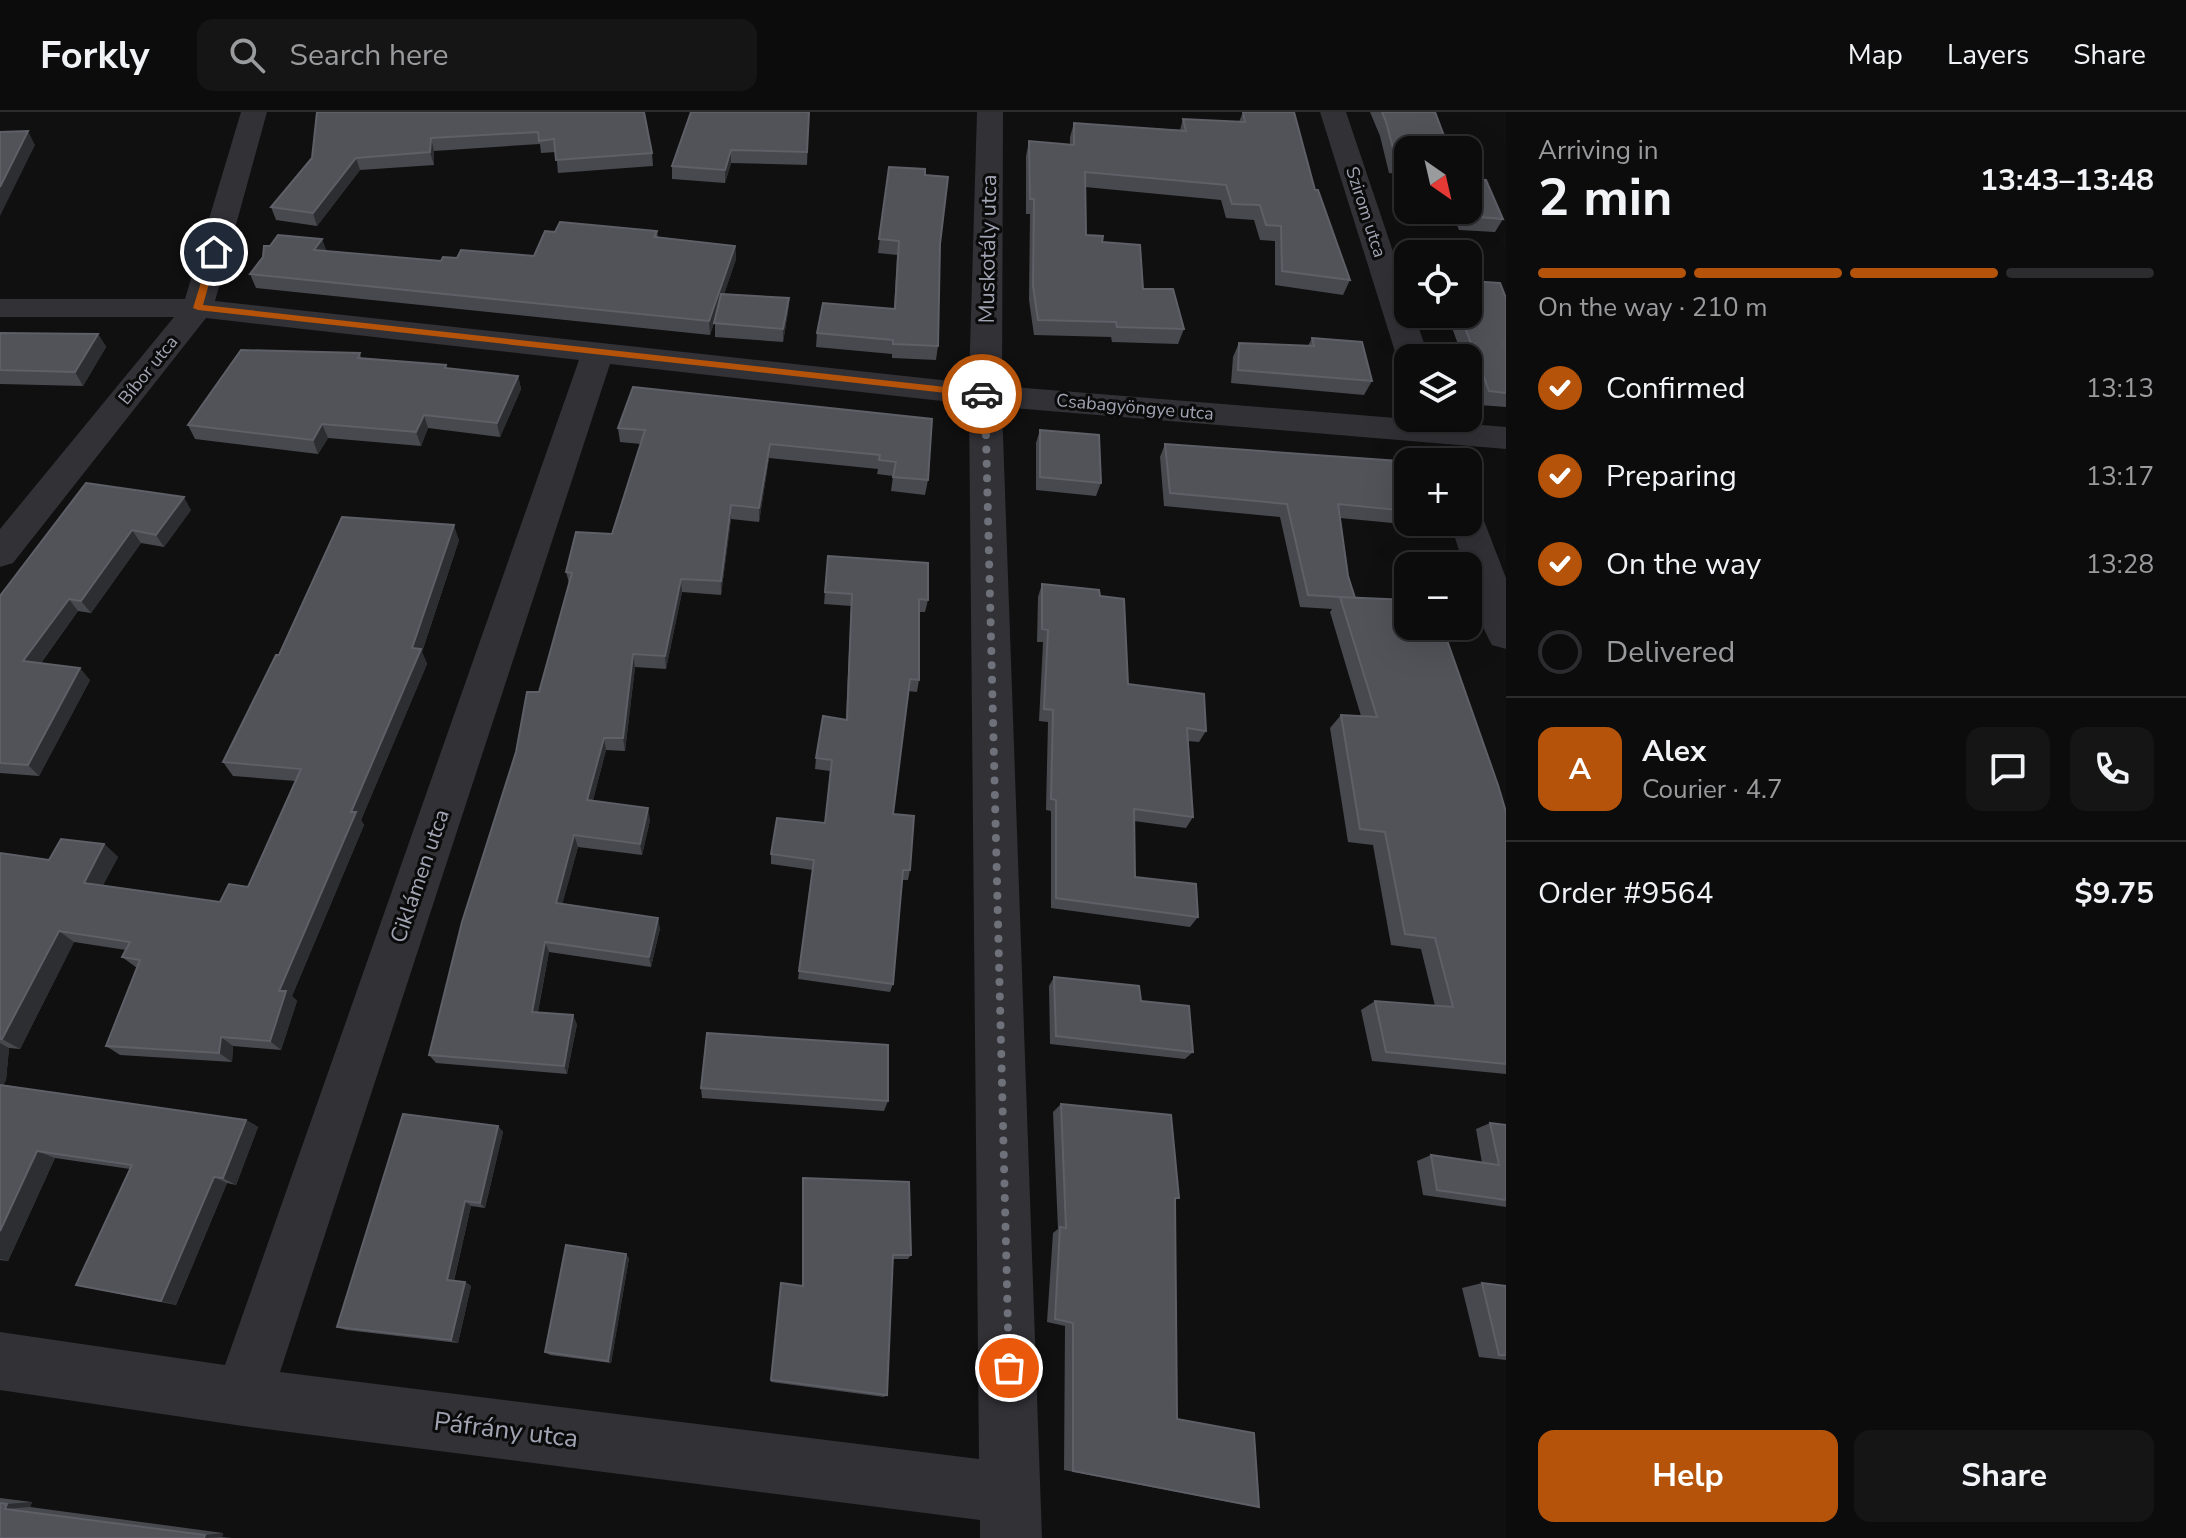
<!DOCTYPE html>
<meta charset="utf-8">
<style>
:root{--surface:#0c0c0d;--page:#151516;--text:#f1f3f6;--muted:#9a9b9d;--line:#2c2c2e;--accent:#b45309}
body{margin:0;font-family:"Nunito Sans",sans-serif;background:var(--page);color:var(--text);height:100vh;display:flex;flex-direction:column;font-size:30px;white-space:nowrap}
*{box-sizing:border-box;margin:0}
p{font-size:26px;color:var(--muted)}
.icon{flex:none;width:44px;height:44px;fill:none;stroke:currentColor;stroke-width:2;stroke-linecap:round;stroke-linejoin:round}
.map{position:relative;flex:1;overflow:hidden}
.side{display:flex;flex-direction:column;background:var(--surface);width:680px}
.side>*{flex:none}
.needle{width:52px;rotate:146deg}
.buttons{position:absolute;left:1394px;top:24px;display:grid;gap:16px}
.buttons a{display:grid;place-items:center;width:88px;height:88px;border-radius:16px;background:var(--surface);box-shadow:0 8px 32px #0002,0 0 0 2px var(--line);font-size:40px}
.pin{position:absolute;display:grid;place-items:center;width:68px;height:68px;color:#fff;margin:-34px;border:4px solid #fff;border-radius:50%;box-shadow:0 2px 8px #0007}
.courier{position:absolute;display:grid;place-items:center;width:80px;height:80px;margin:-40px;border:6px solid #b45309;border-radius:50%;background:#fff;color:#222;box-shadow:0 2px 10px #0007}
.overview em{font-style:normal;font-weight:700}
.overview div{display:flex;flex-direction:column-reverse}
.overview{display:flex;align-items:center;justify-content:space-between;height:136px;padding:0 32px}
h1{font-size:52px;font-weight:700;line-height:60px}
.bar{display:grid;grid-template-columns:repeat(4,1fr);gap:12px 8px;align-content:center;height:96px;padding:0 32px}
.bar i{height:10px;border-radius:6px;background:var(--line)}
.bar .current{background:var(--accent)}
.bar p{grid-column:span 4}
.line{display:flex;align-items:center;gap:20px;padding:0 32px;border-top:2px solid var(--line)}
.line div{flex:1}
.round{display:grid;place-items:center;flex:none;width:84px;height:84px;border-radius:16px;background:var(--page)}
ol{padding:0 32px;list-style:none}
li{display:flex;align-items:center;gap:24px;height:88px}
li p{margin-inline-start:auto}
li .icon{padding:8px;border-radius:50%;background:var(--accent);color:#fff;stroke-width:4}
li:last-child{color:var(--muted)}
li i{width:44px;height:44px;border:4px solid var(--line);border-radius:50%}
.action{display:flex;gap:16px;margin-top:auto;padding:16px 32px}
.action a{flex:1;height:92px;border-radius:16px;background:var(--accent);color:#fff;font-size:32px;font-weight:700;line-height:92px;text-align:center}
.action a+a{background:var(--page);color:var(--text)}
header{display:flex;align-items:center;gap:48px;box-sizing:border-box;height:112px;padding:0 40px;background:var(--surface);border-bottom:2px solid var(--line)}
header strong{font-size:38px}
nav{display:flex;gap:44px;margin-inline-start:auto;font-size:28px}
.search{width:560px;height:72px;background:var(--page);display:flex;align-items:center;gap:20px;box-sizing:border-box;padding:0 28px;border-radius:16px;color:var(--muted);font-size:30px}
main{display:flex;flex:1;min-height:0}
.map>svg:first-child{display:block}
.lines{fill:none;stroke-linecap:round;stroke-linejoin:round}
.minor{fill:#313136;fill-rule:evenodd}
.wall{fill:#48494e}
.shaded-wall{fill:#2d2e31}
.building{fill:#515359;stroke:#5e5f67;stroke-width:2}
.route{fill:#b45309}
.done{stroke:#6e707a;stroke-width:8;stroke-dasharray:0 14.4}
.labels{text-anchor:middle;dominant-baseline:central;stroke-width:6;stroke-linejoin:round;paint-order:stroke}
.far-street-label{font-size:18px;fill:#a1a4b2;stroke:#0b0b0c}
.street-label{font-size:22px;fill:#a1a4b2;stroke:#0b0b0c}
.near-street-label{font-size:26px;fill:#a1a4b2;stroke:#0b0b0c}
</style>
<header>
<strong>Forkly</strong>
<div class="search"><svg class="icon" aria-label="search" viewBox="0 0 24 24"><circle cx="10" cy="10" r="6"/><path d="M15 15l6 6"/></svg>Search here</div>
<nav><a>Map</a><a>Layers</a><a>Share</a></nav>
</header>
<main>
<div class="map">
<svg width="1506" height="1426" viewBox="0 0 1506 1426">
<rect width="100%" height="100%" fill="#101011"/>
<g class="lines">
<path class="minor" d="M 241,0 L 267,0 L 215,189 L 969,271 L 977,0 L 1003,0 L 1002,274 L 1506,315 L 1506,337 L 1002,295 L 1042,1426 L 980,1426 L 980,1408 L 243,1314 L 0,1278 L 0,1220 L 225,1253 L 579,248 L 206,206 L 13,451 L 0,455 L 0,417 L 174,205 L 0,205 L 0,187 L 185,187 ZM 610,252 L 969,292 L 979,1347 L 280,1260 Z
M 1320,0 L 1346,0 L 1408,184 L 1408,202 L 1414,202 L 1429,246 L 1408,246 L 1408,255 L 1402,253 L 1397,246 Z
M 1468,397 L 1481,401 L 1506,466 L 1506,537 L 1492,533 C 1480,511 1468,479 1468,454 L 1464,454 L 1450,410 L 1468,410 Z"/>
</g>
<path class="wall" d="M 317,0 L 644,0 L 652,41 L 653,54 L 558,61 L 556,40 L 541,41 L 540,32 L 434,39 L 434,53 L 360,58 L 317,114 L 276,108 L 271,95 L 312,46 Z
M 809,0 L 807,53 L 731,51 L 725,71 L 672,67 L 672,54 Z
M 1243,0 L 1294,0 L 1315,78 L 1350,168 L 1343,183 L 1275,173 L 1275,129 L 1260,128 L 1254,108 L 1226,106 L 1221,88 L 1085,75 L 1086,123 L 1102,130 L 1143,177 L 1184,217 L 1178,232 L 1112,230 L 1111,225 L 1034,223 L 1029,188 L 1030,102 L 1026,102 L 1026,44 L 1029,29 L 1070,33 L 1070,25 L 1074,11 L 1180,18 L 1183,7 L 1239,10 Z
M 1370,0 L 1435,0 L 1408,38 L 1408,87 L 1399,62 L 1389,61 L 1380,24 Z
M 889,55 L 925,63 L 940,132 L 938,234 L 936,248 L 892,246 L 892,242 L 816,235 L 817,221 L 894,197 L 897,143 L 878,141 Z
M 1470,67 L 1503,107 L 1495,120 L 1459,118 L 1454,106 L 1414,104 L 1412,98 L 1468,98 Z
M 657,119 L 658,125 L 735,134 L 736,147 L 724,182 L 789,186 L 788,200 L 783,230 L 715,225 L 715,208 L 710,223 L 256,176 L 250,162 L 270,134 L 322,127 L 326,139 L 441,149 L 457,146 L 534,144 L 555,120 Z
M 1506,186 L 1506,295 L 1479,293 L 1468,261 L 1468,246 L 1463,246 L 1447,202 L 1468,202 Z
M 0,221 L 98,222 L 106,235 L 83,274 L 0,272 Z
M 1312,226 L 1372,269 L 1364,283 L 1231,271 L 1233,245 L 1239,231 L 1308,234 Z
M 360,241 L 361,246 L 446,253 L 447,256 L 518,264 L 521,277 L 500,325 L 428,316 L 421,334 L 328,326 L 318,342 L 195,327 L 188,313 Z
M 932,307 L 928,368 L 925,383 L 891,379 L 893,364 L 877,362 L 878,357 L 769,346 L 759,410 L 731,407 L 721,483 L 682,480 L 666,557 L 635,555 L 625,639 L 606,638 L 593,688 L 650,708 L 642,743 L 578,735 L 562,792 L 660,816 L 651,855 L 549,840 L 538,900 L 577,912 L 567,962 L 436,951 L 429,943 L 539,580 L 569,471 L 566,460 L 612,422 L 641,332 L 620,330 L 618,316 Z
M 1040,318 L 1101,371 L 1096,384 L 1036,378 L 1036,331 Z
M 1165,332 L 1408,384 L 1408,405 L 1403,412 L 1340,406 L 1348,464 L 1355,486 L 1506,700 L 1506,962 L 1372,949 L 1361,898 L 1375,889 L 1435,894 L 1421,837 L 1391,833 L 1373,733 L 1348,730 L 1330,616 L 1341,603 L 1361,604 L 1330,500 L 1332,497 L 1300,495 L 1280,405 L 1164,394 L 1160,345 Z
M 86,371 L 191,398 L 164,435 L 141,431 L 91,501 L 78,499 L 41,551 L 90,568 L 39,664 L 0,661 L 0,484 Z
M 459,428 L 422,540 L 427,552 L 361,708 L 364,713 L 292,884 L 297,889 L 281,938 L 233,934 L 232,950 L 120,943 L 106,934 L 137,856 L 122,845 L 126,838 L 74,830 L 20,937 L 9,936 L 6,968 L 3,973 L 246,1008 L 258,1015 L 236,1073 L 227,1071 L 176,1193 L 76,1173 L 130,1057 L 55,1046 L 8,1149 L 0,1148 L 0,741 L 49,748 L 104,732 L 118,745 L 103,773 L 220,790 L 248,775 L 296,669 L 233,664 L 223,650 L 279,543 Z
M 828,444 L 928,488 L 925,500 L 919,500 L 919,568 L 917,580 L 908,579 L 893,702 L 910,758 L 908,768 L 902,768 L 893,872 L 890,880 L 798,867 L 813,758 L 771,752 L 771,742 L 825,711 L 830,659 L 815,657 L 816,646 L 846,608 L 851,494 L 824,492 Z
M 1042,472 L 1100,484 L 1128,572 L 1206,619 L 1199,630 L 1188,629 L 1193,705 L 1186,716 L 1134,709 L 1135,765 L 1198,805 L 1190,815 L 1051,796 L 1051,699 L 1046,698 L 1048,610 L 1039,609 L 1043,530 L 1037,530 L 1038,485 Z
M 1054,865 L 1141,889 L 1193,940 L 1185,947 L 1050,932 L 1049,874 Z
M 701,976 L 888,989 L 884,999 L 702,986 Z
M 1061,992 L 1179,1086 L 1175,1088 L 1177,1307 L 1259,1395 L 1245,1393 L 1064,1358 L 1065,1214 L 1047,1210 L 1053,1121 L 1058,1117 L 1053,1000 Z
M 1490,1011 L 1506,1013 L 1506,1095 L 1423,1083 L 1417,1049 L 1431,1043 L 1482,1051 L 1476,1017 Z
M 498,1014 L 503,1020 L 485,1096 L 471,1094 L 454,1169 L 465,1170 L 471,1174 L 458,1231 L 346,1218 L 337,1215 Z
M 803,1066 L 911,1143 L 908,1147 L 893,1147 L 887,1283 L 884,1285 L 771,1270 L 781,1171 L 802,1174 Z
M 629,1146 L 611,1251 L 550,1243 L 545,1240 Z
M 1482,1171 L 1506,1174 L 1506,1248 L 1479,1245 L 1462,1176 Z
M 0,1386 L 32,1390 L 30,1395 L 223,1421 L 222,1425 L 232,1426 L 0,1426 Z"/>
<path class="shaded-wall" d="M 28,19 L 35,33 L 0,104 L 0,75 Z
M 431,26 L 434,39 L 434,53 L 430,40 Z
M 731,38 L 731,51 L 725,71 L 725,58 Z
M 356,46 L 360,58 L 317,114 L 313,101 Z
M 322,127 L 327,140 L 314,138 Z
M 735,134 L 736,147 L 710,223 L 709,209 Z
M 789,186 L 788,200 L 783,230 L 783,217 Z
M 98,222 L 106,235 L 83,274 L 75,260 Z
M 518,264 L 521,277 L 500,325 L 497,311 Z
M 424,303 L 428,316 L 421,334 L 416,320 Z
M 322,312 L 328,326 L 318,342 L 313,328 Z
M 770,332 L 769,346 L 759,410 L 759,396 Z
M 184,385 L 191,398 L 164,435 L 156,423 Z
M 731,393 L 731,407 L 721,483 L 721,469 Z
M 454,413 L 459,428 L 422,540 L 427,552 L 361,708 L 364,713 L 292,884 L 297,889 L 281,938 L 270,929 L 279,879 L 351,700 L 412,536 Z
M 132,418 L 141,431 L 91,501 L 81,489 Z
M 681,467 L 682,480 L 666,557 L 665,544 Z
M 69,487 L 78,499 L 34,560 L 23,549 Z
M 633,542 L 635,555 L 625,639 L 623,626 Z
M 80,556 L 90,568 L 39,664 L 28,653 Z
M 604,626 L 606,638 L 590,699 L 587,688 Z
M 648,696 L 650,708 L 642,743 L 640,732 Z
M 574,723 L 578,735 L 560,801 L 556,791 Z
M 104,732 L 118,745 L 98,783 L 84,771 Z
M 658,806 L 660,816 L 651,855 L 649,845 Z
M 59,819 L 74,830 L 20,937 L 2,927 Z
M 545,830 L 549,840 L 536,909 L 532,900 Z
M 573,903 L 577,912 L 567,962 L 564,954 Z
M 221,925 L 233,934 L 232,950 L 219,941 Z
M 0,931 L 9,936 L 6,968 L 0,979 Z
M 246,1008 L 258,1015 L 236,1073 L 223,1066 Z
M 498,1014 L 503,1020 L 485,1096 L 480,1091 Z
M 37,1039 L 55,1046 L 8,1149 L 0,1147 L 0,1119 Z
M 214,1065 L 227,1071 L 176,1193 L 161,1189 Z
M 465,1089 L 471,1094 L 453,1172 L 447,1168 Z
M 626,1142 L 629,1146 L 611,1251 L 608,1249 Z
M 465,1170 L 471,1174 L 458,1231 L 451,1228 Z
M 32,1390 L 30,1395 L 5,1397 L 7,1392 Z
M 223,1421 L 222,1425 L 204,1426 L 205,1423 Z"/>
<path class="building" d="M 317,0 L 644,0 L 652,41 L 556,48 L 554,27 L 539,29 L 538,20 L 431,26 L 430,40 L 356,46 L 313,101 L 271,95 L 312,46 Z
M 691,0 L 809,0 L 807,40 L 731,38 L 725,58 L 672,54 Z
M 1243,0 L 1294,0 L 1315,78 L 1318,78 L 1350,168 L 1282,159 L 1281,114 L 1266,113 L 1260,93 L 1232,92 L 1226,73 L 1085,60 L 1086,123 L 1103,124 L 1102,130 L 1140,133 L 1143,177 L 1173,177 L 1184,217 L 1117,215 L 1116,210 L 1038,208 L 1033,174 L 1034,87 L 1030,87 L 1029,29 L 1074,33 L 1074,11 L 1186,19 L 1183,7 L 1245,10 Z
M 1382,0 L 1435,0 L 1446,29 L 1458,30 L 1461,38 L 1408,38 L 1408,54 L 1406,48 L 1396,47 L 1386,10 Z
M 28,19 L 0,75 L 0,20 Z
M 889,55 L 925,57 L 925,63 L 948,65 L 940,132 L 938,234 L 893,232 L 893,228 L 817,221 L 823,191 L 895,197 L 899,129 L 879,127 Z
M 1468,60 L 1470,67 L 1486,68 L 1503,107 L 1467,104 L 1464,98 L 1468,98 Z
M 560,110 L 657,119 L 654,125 L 735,134 L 709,209 L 250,162 L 263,145 L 264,134 L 270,134 L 278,123 L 322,127 L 314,138 L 441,149 L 443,145 L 457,146 L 461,138 L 534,144 L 545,119 L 555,120 Z
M 1468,169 L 1500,171 L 1506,186 L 1506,281 L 1489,279 L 1460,202 L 1468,202 Z
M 721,182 L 789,186 L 783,217 L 714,211 Z
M 0,221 L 98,222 L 75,260 L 0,258 Z
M 1312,226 L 1362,230 L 1372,269 L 1238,258 L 1239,231 L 1314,234 Z
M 241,238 L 360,241 L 358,246 L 446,253 L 445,256 L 518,264 L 497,311 L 424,303 L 416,320 L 322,312 L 313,328 L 188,313 Z
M 633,275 L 932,307 L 928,368 L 893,365 L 896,350 L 879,348 L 880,343 L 770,332 L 759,396 L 731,393 L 721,469 L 681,467 L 665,544 L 633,542 L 623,626 L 604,626 L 587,688 L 648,696 L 640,732 L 574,723 L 556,791 L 658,806 L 649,845 L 545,830 L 532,900 L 573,903 L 564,954 L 429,943 L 462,810 L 516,640 L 527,580 L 539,580 L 572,461 L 566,460 L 576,420 L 612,422 L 645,318 L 618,316 Z
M 1040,318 L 1099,323 L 1101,371 L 1040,365 Z
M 1165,332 L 1399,349 L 1408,384 L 1408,399 L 1338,392 L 1348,464 L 1355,486 L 1308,483 L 1287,392 L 1170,381 Z
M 86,371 L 184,385 L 156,423 L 132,418 L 81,489 L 69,487 L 23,549 L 80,556 L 28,653 L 0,651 L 0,484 Z
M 342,405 L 454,413 L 412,536 L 421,537 L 351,700 L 356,700 L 279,879 L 286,879 L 270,929 L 221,925 L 219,941 L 106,934 L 140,848 L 122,845 L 130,830 L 59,819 L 2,927 L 0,927 L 0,741 L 49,748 L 61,727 L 104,732 L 84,771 L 220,790 L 229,772 L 248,775 L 301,657 L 223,650 L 276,543 L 279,543 Z
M 828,444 L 928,451 L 928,488 L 919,487 L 919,568 L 910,567 L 893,702 L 914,704 L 910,758 L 903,758 L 893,872 L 799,859 L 814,748 L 771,742 L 777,706 L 825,711 L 832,648 L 816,646 L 823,604 L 847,608 L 852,482 L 825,480 Z
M 1042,472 L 1099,478 L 1100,484 L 1124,487 L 1128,572 L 1204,582 L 1206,619 L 1187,616 L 1193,705 L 1134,697 L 1135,765 L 1196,772 L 1198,805 L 1056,786 L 1056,688 L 1051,687 L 1053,598 L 1044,597 L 1048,518 L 1042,517 Z
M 1340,485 L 1408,488 L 1408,514 L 1442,514 L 1498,673 L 1506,700 L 1506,952 L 1386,940 L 1375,889 L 1453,895 L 1435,826 L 1405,822 L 1385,720 L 1360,717 L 1341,603 L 1377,605 Z
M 1054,865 L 1139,874 L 1141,889 L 1189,894 L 1193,940 L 1056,924 Z
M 707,921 L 888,933 L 888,989 L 701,976 Z
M 0,973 L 246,1008 L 223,1066 L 214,1065 L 161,1189 L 76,1173 L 132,1053 L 37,1039 L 0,1119 Z
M 1061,992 L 1171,1003 L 1179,1086 L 1175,1086 L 1177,1307 L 1254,1321 L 1259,1395 L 1073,1359 L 1073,1211 L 1055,1207 L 1060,1115 L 1066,1116 Z
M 403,1002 L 498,1014 L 480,1091 L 465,1089 L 447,1168 L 465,1170 L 451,1228 L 337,1215 Z
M 1490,1011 L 1506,1013 L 1506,1088 L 1437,1078 L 1431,1043 L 1499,1053 Z
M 803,1066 L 909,1070 L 911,1143 L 893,1143 L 887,1283 L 771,1268 L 781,1171 L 803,1174 Z
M 566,1133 L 626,1142 L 608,1249 L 545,1240 Z
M 1482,1171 L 1506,1174 L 1506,1243 L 1499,1243 Z
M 0,1391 L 7,1392 L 5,1397 L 205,1423 L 204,1426 L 0,1426 Z"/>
<path class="route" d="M 211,138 L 218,140 L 203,193 L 982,279 L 987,282 L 982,285 L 198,198 L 193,196 Z"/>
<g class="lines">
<path class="done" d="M 982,282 L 985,283 L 1009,1256"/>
</g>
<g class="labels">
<g class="far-street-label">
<text transform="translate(1366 100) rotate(72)">Szirom utca</text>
<text transform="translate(148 258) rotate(-51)">Bíbor utca</text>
<text transform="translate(1135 295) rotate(5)">Csabagyöngye utca</text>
</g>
<g class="street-label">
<text transform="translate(988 137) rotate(-89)">Muskotály utca</text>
<text transform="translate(420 764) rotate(-71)">Ciklámen utca</text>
</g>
<g class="near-street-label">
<text transform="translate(506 1318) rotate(7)">Páfrány utca</text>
</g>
</g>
</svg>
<div class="buttons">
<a><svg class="needle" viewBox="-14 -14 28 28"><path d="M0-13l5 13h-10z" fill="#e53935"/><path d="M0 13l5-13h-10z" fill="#9a9b9d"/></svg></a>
<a><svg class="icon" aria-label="locate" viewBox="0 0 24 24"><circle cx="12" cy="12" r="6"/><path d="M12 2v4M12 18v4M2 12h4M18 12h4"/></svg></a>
<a><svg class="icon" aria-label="layers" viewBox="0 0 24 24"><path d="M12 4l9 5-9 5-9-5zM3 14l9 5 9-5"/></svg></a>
<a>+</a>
<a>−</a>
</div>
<div class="pin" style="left:1009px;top:1256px;background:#ea580c"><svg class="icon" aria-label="bag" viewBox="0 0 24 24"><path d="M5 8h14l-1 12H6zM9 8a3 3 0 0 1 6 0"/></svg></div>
<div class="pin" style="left:214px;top:140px;background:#1f2937"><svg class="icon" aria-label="home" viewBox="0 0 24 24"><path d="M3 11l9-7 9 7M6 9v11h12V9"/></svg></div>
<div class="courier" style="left:982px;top:282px"><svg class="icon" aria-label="car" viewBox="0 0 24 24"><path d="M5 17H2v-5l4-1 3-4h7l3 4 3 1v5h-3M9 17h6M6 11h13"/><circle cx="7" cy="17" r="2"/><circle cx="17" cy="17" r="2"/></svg></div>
</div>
<section class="side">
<div class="overview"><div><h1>2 min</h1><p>Arriving in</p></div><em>13:43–13:48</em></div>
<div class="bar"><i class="current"></i><i class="current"></i><i class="current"></i><i></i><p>On the way · 210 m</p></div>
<ol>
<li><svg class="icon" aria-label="check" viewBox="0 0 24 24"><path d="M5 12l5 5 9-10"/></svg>Confirmed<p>13:13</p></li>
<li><svg class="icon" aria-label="check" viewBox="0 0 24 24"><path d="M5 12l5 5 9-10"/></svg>Preparing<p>13:17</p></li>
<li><svg class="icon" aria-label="check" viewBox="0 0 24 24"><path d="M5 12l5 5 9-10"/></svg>On the way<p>13:28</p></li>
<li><i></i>Delivered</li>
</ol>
<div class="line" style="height:144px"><b class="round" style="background:var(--accent);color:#fff">A</b><div><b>Alex</b><p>Courier · 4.7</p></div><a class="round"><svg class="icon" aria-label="chat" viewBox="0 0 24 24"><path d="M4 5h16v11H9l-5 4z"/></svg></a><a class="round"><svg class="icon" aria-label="phone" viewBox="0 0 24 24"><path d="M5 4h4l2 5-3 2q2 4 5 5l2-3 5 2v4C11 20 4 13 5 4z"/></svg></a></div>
<div class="line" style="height:104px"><div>Order #9564</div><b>$9.75</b></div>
<div class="action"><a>Help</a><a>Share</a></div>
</section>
</main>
